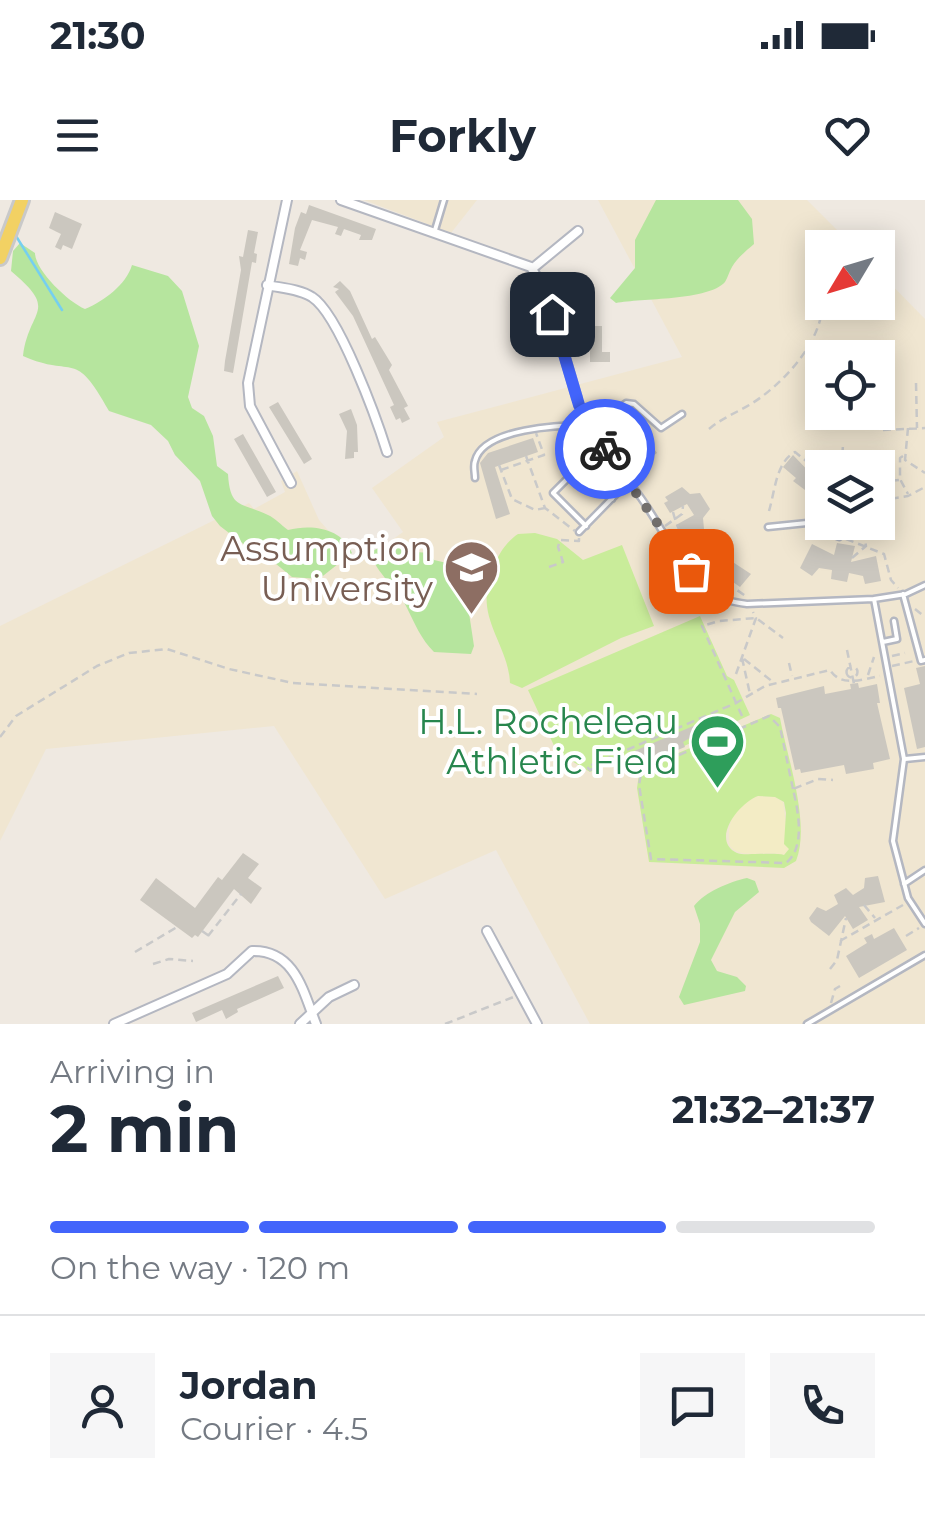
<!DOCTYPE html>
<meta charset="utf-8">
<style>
:root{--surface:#fff;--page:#f6f6f7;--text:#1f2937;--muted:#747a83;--line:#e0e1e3;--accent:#4264fb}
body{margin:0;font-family:Montserrat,sans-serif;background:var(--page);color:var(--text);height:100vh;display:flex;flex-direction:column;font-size:38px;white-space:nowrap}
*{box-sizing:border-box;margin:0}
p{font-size:32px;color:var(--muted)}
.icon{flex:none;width:55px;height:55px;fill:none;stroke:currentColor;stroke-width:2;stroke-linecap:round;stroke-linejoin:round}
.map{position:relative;height:824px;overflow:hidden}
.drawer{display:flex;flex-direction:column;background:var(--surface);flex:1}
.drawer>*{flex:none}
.needle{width:65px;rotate:232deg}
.tools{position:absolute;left:805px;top:30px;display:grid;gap:20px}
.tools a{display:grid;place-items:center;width:90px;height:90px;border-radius:0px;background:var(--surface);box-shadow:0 5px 25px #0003;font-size:50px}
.pin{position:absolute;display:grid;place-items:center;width:85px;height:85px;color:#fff;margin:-42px;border-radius:20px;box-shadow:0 5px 15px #0006}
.courier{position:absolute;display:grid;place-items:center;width:100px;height:100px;margin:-50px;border:8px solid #4264fb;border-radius:50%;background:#fff;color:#222;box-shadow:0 2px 12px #0007}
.head em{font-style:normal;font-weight:700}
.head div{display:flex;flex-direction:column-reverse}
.head{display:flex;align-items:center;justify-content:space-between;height:170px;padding:0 50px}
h1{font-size:65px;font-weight:700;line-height:75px}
.bar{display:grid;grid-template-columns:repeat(4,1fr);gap:15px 10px;align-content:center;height:120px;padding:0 50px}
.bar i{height:12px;border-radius:8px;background:var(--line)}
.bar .current{background:var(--accent)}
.bar p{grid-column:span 4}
.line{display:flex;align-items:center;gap:25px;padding:0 50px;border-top:2px solid var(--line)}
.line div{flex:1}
.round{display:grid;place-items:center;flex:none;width:105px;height:105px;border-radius:0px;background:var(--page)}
.status{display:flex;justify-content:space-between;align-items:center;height:70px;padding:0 50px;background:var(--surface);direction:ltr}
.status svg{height:28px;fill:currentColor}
header{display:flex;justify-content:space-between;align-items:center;height:130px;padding:0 50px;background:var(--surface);font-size:45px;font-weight:700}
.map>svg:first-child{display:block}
.education{fill:#f0e6d1;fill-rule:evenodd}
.green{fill:#b6e59e}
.sand{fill:#f3ecc5}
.pitch{fill:#c9ec9a;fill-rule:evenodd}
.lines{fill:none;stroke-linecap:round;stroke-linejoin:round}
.stream{stroke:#75cff0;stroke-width:2.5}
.building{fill:#cbc7bf}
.lane-casing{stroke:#b4b7c1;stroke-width:9}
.street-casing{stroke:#b4b7c1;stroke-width:12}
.primary-casing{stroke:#c9c9c9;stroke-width:18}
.path{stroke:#c9c9c9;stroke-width:2.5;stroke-dasharray:8 5;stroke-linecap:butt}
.lane{stroke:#fff;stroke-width:4}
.street{stroke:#fff;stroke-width:8}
.primary{stroke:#f2d163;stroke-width:12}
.done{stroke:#726f6d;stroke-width:10;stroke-dasharray:0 18}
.route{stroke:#4264fb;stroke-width:12}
.labels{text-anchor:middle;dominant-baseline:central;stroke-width:8;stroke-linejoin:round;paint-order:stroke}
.education-label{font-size:35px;fill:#785e54;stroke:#fff;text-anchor:end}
.leisure-label{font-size:35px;fill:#27864d;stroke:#fff;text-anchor:end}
</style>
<div class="status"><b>21:30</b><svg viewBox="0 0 49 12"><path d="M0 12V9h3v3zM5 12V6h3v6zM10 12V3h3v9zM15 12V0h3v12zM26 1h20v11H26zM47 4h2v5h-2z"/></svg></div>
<header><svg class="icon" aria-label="menu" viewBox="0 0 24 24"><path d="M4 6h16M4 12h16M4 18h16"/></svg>Forkly<svg class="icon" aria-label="heart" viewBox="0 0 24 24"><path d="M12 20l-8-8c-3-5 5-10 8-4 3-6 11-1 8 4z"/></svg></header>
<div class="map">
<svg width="925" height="824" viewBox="0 0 925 824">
<rect width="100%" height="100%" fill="#efe9e1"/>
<path class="education" d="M 364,0 L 477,0 L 451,33 Z
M 598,0 L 807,0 L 854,47 L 822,48 L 822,102 L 878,102 L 878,71 L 925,119 L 925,824 L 590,824 L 496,650 L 385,699 L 274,526 L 46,549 L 0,641 L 0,426 L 249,303 L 254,309 L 285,292 L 281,281 L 297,271 L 319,320 L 358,364 L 403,332 L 372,288 L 444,237 L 437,222 L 682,157 ZM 822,158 L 878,158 L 878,212 L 822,212 ZM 822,268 L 878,268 L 878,322 L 822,322 Z"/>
<path class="green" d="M 656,0 L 738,0 L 752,19 L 754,44 C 746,51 737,58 732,67 C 729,72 728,77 725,82 C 708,101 641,98 616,103 L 610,98 L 635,68 L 635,40 Z
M 20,43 L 35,53 C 35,70 68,102 85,109 C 104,101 126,85 132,65 L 168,76 L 182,91 L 199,146 L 188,197 L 192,208 L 204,216 L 213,236 L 217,266 L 228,274 C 230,310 242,302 268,315 C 275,318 281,325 288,330 C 312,324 342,328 352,353 L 319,379 L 292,377 L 259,350 L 246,346 L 220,326 L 212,316 L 200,281 L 175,255 L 168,241 L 151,225 L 109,211 C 74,147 75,179 23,156 C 29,108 60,112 11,71 L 13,51 Z
M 392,342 L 415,352 L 430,353 L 434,360 L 460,366 L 475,377 L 469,413 L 474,446 L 471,454 L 434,452 C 421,439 415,424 407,408 C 398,388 376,374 370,352 Z
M 747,678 L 755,681 L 759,692 L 735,712 L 711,760 L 717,771 L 737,777 L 746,786 L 745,791 L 684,805 L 679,797 L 700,742 L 700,724 L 694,706 C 705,692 729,682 747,678 Z"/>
<path class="sand" d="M 758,596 L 775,597 L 783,602 L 789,649 L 784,655 C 767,650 741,660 730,646 C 726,621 735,605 758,596 Z"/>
<path class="pitch" d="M 535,333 L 557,339 L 583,360 L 622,345 L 654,426 L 621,438 L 522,488 L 510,483 C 509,455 490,432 487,406 C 484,381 498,347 518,334 Z
M 700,416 L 727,476 L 734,480 L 750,515 L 648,563 L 625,570 L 616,560 L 590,572 L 557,552 L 528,490 Z
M 771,514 L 780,518 C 787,557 811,624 796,661 L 784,668 L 649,662 L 637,588 L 639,574 L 652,564 ZM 758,596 L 775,597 L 784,602 L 786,613 L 784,644 L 789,649 L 784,655 C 774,652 742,656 737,653 C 710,640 739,603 758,596 Z"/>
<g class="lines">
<path class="stream" d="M 16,36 L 62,110"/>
</g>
<path class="building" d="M 309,5 L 376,29 L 372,40 L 359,40 L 361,35 L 344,29 L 341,36 L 335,34 L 338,27 L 312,20 L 300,50 L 307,52 L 305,60 L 300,58 L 298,66 L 289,64 L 295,28 L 301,12 L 306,14 Z
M 55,12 L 82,24 L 72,49 L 63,45 L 61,50 L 55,47 L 61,34 L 49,28 Z
M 248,30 L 258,32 L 254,53 L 257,54 L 256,63 L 252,62 L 233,173 L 224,171 L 225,161 L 241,70 L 239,56 L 243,57 Z
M 340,81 L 350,91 L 372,139 L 375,137 L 392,165 L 389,170 L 408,206 L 404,208 L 410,219 L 402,223 L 400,218 L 396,220 L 390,207 L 394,205 L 353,116 L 335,92 L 339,89 L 333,87 Z
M 590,126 L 602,126 L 602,152 L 610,152 L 610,162 L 590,162 Z
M 278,202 L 312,259 L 304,264 L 269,207 Z
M 351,209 L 357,225 L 358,252 L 354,252 L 354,258 L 345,259 L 347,231 L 339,214 Z
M 628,211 L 657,253 L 633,270 L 603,228 Z
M 243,234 L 276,292 L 267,297 L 234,239 Z
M 533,238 L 538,252 L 495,267 L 510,314 L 496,319 L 480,263 L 488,253 Z
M 793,255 L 818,281 L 822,275 L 822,297 L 812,289 L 809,293 L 793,281 L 796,278 L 783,267 Z
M 682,287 L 690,294 L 700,293 L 710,309 L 703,318 L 704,329 L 688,338 L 685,333 L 682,335 L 676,325 L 694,315 L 687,304 L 670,313 L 664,303 L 668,301 L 665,297 Z
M 707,339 L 721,350 L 719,353 L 751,374 L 740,387 L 709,365 L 711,363 L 697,351 Z
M 837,343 L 855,346 L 851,362 L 876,356 L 881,381 L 865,384 L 863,376 L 849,373 L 847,382 L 831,379 L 832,370 L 819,368 L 812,376 L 800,368 L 812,344 L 834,355 Z
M 925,466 L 925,547 L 917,549 L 904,488 L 920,484 L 916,468 Z
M 858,483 L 859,488 L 877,484 L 880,503 L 877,503 L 890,559 L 873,563 L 874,569 L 846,574 L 844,565 L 801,573 L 800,569 L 795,570 L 781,508 L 778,508 L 776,498 L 824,486 L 825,494 L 851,489 L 850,484 Z
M 698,524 L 702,531 L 683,542 L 685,547 L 656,559 L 654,555 L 636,560 L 632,552 Z
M 243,653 L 259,664 L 248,678 L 262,688 L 251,704 L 234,689 L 198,737 L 195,735 L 192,738 L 140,700 L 156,678 L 195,708 L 218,677 L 222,680 Z
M 878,676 L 885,702 L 859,707 L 868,720 L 853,729 L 845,716 L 829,736 L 811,722 L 809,718 L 817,707 L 826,711 L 838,704 L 834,695 L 846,688 L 853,695 L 864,688 L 865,678 Z
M 894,728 L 907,750 L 859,778 L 846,756 L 867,743 L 864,738 L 872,734 L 874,739 Z
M 278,776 L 284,788 L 237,809 L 238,812 L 226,819 L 222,810 L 196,822 L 192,813 Z"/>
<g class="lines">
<defs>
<path id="lane" d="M 435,30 L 444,0
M 577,201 C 591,238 619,267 641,298 C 662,328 681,369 711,392 C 722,400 733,402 747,404 L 874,399
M 565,225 L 567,243 L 612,299
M 592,229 L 626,203 L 634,204 L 661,228 L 682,214
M 581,265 L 553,293 L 586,326
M 475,278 C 475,272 473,266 475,261 C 483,228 561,225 588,225
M 768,327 L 807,323 L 839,337
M 579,332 L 628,282
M 925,385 L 906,394 L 874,399 L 904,559 L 893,641 L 908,698 L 925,724
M 903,394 L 921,461 L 925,460
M 883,442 L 897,439 L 894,421
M 905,559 L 925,557
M 904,684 L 925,670
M 807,824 L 925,755"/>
<path id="street" d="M 287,0 L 248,183 L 250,206 L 291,283
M 341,0 L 531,67 L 546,93 L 577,198
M 533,68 L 578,31
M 267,85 C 281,88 300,89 312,97 C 339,114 377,220 387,252
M 487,731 L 537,824
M 114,824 L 227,774 L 252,751 C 295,750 303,791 316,824
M 300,824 L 329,797 L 354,785"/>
<path id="primary" d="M 0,58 L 22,0"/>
</defs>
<use href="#lane" class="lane-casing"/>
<use href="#street" class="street-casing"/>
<use href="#primary" class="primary-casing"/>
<path class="path" d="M 916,183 L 917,228
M 908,228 L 905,260 L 925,273
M 709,229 C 722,218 736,213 751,204 C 780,186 814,150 821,116
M 883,230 L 925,228
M 526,256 L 545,308 L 575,331
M 903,256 L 900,258 L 900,279 L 908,294
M 499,265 L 512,299 L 535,310 L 545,308
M 842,268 L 843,242
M 501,270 L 544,255 L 536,233
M 878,282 L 899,280
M 878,301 L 908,296 L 925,287
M 769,311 C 775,291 776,262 795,252 L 822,274
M 673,312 C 683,352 714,374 747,397
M 665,326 L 682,314 L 683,306
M 846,339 L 884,354 L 891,380 L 898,388
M 852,358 L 866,346 L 861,322
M 549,367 L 563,362 L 558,347 L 560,340 L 579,341 L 579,335
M 915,409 L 925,417
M 847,450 L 854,484
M 892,456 L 905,453
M 742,458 L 750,494
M 744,459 L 773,482
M 789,463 L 792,476
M 892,466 L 914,461
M846.5 472a5.5 5.5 0 1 1 11 0a5.5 5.5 0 1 1-11 0Z
M 736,474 L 756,418 L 753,412
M 868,475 L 874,457
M 742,516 L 702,426 L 719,421 L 756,418 L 783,438
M 0,537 L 16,516 L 97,466 L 129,453 L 167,449 L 229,469 L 293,483 L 477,494
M 627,565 L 619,557 L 590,570 L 587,567 L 736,503 L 765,486 L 830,470 C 842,488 862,479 880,476
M 793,589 L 780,527 L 769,516 L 649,568 L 641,574 L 639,585 L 651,659 L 786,663 C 806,647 798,611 793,589 L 818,579 L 833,580
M 864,705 L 875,718
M 202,731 L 212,738
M 208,736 L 241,694
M 906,736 L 919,728
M 840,741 L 903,705
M 135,752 L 177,727
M 153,764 L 169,759 L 193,761
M 830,769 L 837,760 L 846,718
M 831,803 L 835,789 L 840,786
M 445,824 L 516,796"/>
<use href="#lane" class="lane"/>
<use href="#street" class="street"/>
<use href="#primary" class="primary"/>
</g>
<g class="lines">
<path class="done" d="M 605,249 L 691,371"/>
<path class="route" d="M 552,114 L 579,205 L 605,249"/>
</g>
<defs>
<symbol id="university-pin" viewBox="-11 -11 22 30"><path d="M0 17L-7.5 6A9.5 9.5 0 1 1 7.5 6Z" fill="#8d6e63" stroke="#fff"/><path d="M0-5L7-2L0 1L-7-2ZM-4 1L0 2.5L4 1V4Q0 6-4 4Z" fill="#fff"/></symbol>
<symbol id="stadium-pin" viewBox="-11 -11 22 30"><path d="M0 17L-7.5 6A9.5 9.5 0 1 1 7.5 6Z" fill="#2e9e5b" stroke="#fff"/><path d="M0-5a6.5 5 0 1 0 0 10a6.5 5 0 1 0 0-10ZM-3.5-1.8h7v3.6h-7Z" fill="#fff"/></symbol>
</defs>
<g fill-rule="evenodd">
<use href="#university-pin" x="440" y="336" width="63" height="86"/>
<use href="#stadium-pin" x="686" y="510" width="63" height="86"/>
</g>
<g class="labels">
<g class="education-label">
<text x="433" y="348">Assumption<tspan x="433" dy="40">University</tspan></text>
</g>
<g class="leisure-label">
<text x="678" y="521">H.L. Rocheleau<tspan x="678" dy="40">Athletic Field</tspan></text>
</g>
</g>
</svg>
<div class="tools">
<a><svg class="needle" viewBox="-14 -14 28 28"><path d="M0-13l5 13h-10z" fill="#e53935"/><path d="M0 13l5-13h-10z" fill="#747a83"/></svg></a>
<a><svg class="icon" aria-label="locate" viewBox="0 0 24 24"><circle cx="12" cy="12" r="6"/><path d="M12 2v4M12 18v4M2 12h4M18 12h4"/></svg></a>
<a><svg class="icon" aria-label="layers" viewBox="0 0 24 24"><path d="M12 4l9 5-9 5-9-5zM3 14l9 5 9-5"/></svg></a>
</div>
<div class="pin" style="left:691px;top:371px;background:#ea580c"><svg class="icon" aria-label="bag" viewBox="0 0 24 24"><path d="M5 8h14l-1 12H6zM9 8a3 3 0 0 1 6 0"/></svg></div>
<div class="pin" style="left:552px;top:114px;background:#1f2937"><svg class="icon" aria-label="home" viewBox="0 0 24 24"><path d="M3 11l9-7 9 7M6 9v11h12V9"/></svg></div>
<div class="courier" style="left:605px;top:249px"><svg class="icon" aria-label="bike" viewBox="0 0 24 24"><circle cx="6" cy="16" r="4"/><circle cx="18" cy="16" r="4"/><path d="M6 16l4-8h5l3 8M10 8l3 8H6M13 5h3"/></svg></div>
</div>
<section class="drawer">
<div class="head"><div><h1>2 min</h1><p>Arriving in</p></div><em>21:32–21:37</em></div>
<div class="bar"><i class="current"></i><i class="current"></i><i class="current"></i><i></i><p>On the way · 120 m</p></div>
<div class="line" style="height:180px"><a class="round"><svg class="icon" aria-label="person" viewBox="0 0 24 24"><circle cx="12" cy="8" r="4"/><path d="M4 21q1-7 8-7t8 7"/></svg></a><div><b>Jordan</b><p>Courier · 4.5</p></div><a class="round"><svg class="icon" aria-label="chat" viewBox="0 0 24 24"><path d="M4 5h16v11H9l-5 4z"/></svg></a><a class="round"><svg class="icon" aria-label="phone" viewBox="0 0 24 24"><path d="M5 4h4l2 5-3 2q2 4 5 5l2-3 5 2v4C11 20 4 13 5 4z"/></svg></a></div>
</section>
